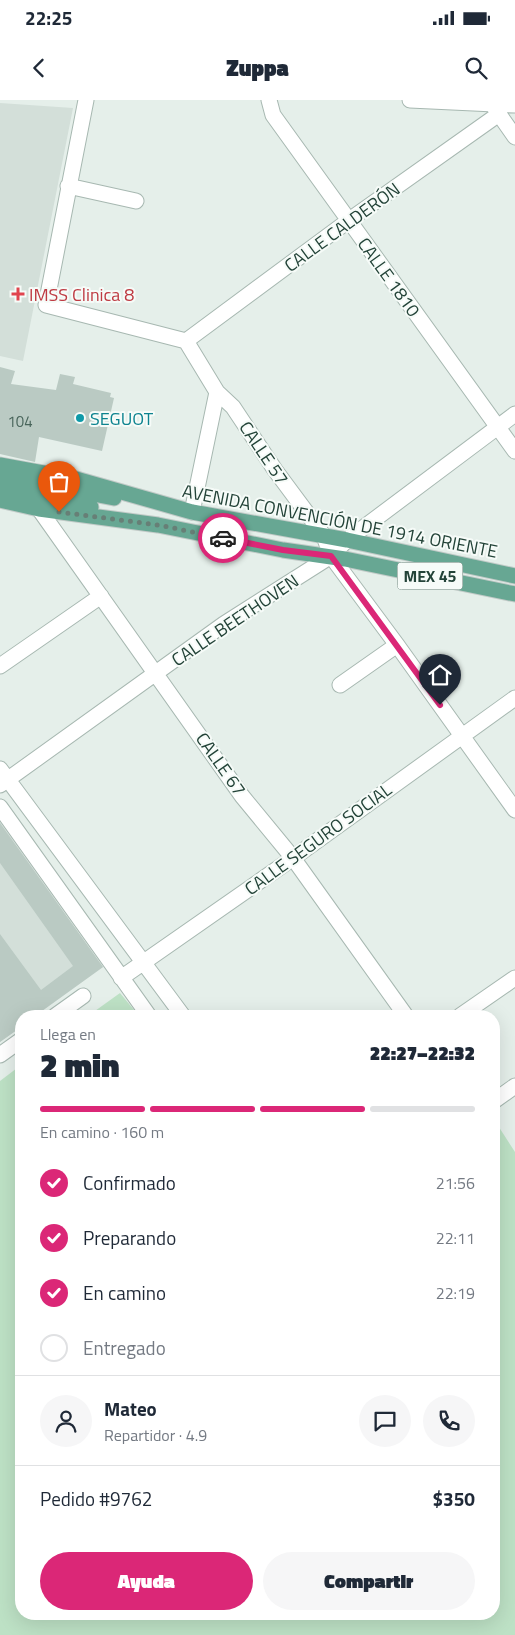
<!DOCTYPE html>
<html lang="es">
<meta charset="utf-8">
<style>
:root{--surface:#fff;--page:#f6f6f7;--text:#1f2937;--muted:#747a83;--line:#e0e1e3;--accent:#db2777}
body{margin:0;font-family:"Titillium Web",sans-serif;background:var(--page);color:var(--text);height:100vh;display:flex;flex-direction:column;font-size:19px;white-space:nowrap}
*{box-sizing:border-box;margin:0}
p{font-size:16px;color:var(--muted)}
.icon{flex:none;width:28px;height:28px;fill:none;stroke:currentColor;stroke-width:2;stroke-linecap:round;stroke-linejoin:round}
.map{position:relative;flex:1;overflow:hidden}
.side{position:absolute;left:15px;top:910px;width:485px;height:610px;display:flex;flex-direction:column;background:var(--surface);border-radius:20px;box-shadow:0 5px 20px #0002}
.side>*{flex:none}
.pin{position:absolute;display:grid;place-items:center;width:42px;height:42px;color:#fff;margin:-51px -21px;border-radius:50% 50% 50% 0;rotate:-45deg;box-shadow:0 0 5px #0007}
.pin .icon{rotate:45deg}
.courier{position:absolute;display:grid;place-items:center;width:50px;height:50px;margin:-25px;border:4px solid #db2777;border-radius:50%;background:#fff;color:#222;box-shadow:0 1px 6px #0007}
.overview em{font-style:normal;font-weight:800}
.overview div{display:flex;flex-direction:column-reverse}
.overview{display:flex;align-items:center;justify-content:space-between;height:85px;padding:0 25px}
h1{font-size:32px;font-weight:800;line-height:38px}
.bar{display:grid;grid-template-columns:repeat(4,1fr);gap:8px 5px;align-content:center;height:60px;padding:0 25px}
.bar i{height:6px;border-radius:4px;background:var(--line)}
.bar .current{background:var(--accent)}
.bar p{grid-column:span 4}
.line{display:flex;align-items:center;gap:12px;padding:0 25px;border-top:1px solid var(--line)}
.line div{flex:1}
.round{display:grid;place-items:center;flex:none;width:52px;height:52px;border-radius:26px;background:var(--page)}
ol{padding:0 25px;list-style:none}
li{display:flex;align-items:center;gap:15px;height:55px}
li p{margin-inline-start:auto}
li .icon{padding:5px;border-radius:50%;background:var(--accent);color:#fff;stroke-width:4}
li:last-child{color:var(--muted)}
li i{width:28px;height:28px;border:2px solid var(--line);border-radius:50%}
.button{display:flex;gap:10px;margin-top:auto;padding:10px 25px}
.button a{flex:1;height:58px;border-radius:30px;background:var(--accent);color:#fff;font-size:20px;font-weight:800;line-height:58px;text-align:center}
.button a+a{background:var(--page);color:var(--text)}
.status{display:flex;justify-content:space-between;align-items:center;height:35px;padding:0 25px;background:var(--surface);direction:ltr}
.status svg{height:14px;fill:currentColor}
header{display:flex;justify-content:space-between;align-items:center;height:65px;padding:0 25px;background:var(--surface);font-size:22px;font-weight:800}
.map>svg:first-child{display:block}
.built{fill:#d3dfd9}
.green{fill:#bde1c5}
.building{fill:#bacac3}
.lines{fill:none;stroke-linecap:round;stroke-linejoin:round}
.minor-casing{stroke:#a7b8b1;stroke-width:17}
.major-casing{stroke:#c1cac7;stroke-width:17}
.minor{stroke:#fff;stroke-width:15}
.major{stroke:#67a793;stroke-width:15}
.done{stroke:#677f76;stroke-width:5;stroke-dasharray:0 9}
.route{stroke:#db2777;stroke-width:6}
.health-dot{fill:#e0444e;stroke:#f6fbf8;stroke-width:2}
.culture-dot{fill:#0f9aa8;stroke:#f6fbf8;stroke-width:2}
.labels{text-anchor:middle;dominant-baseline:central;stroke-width:4;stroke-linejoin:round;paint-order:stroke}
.number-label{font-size:15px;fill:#49655b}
.shield{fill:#f6fbf8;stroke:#627a72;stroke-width:1}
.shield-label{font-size:16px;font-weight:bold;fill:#234338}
.street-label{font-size:18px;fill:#234338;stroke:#f6fbf8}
.health-label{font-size:18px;fill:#be3a42;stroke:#f6fbf8;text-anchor:start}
.culture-label{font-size:18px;fill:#0d838f;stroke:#f6fbf8;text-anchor:start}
</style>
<div class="status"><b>22:25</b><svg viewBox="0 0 49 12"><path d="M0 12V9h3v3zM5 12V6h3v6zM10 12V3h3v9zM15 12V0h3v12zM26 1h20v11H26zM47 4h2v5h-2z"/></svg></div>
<header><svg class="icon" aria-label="back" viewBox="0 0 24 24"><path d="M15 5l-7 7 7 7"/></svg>Zuppa<svg class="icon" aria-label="search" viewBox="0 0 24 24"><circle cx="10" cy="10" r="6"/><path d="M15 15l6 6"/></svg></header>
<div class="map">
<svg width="515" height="1535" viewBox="0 0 515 1535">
<rect width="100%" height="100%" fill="#e5efea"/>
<path class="built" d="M 0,3 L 73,8 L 23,261 L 0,256 Z
M 0,722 L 103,867 L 35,916 L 21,916 L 21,927 L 0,942 Z"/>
<path class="green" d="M 120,893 L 139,916 L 88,916 Z
M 21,965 L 21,1514 L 494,1514 L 495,1021 L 515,1052 L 515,1535 L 0,1535 L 0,981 Z"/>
<path class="building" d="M 0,267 L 15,271 L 11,284 L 56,290 L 60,274 L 75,277 L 73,284 L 111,293 L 110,297 L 114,298 L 102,351 L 39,337 L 35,362 L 0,354 Z
M 0,723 L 103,867 L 35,916 L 21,916 L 21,927 L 0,942 L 0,834 L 41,890 L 73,866 L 0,763 Z"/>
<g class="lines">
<defs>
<path id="minor" d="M 86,0 L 46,205 L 186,241 L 217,292 L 233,307 L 275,370 L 324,436 L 331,456 L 397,545 L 515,710
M 269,0 L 273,15 L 515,351
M 410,0 L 515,5
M 494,7 L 515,37
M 68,86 L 136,101
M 186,241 L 348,121 L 499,14
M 39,409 L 242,696 L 293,758 L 406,916
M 192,412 L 217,292
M 0,566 L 101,496
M 340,585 L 397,545
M 0,669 L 183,916
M 0,685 L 224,524 L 331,456 L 347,440 L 515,314
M 0,707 L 149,916
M 121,878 L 293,758 L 515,598
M 55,916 L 83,896
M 460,916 L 515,878
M 0,955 L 21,940
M 494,1001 L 515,986"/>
<path id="major" d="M 0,365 L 76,379 L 192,412 L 347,440 L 515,476
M 0,376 L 114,398
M 0,389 L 91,407
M 0,400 L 39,409 L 158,425 L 283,450 L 345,459 L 515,494"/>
</defs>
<use href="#minor" class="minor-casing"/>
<use href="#major" class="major-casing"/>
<use href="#minor" class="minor"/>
<use href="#major" class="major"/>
</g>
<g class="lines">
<path class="done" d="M 59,412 L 158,425 L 223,438"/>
<path class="route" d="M 223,438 L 283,450 L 331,456 L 440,605"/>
</g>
<path class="health-dot" d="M15.5 186.5h5v5h5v5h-5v5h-5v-5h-5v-5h5z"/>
<circle class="culture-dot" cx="80" cy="318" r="5"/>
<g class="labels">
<g class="number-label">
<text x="20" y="321">104</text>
</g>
<rect class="shield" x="397.5" y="462.5" width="65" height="27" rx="4"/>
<g class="shield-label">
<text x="430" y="476">MEX 45</text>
</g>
<g class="street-label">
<text transform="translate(342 127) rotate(-36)">CALLE CALDERÓN</text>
<text transform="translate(389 177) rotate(54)">CALLE 1810</text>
<text transform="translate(264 353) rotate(56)">CALLE 57</text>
<text transform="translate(340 421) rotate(11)">AVENIDA CONVENCIÓN DE 1914 ORIENTE</text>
<text transform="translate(235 520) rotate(-34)">CALLE BEETHOVEN</text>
<text transform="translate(221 664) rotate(55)">CALLE 67</text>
<text transform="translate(318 739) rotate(-36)">CALLE SEGURO SOCIAL</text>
</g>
<g class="health-label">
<text x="29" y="194">IMSS Clinica 8</text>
</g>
<g class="culture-label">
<text x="90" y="318">SEGUOT</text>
</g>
</g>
</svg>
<div class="pin" style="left:59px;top:412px;background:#ea580c"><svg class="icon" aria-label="bag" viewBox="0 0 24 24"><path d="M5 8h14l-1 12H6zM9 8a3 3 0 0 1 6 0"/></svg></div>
<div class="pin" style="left:440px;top:605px;background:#1f2937"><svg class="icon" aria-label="home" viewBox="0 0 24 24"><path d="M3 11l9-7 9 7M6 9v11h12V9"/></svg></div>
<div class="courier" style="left:223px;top:438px"><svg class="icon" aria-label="car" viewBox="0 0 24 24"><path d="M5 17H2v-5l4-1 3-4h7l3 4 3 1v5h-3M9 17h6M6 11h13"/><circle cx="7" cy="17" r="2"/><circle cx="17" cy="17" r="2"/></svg></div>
<section class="side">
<div class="overview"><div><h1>2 min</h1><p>Llega en</p></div><em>22:27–22:32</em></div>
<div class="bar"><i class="current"></i><i class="current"></i><i class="current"></i><i></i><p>En camino · 160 m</p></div>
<ol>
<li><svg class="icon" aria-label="check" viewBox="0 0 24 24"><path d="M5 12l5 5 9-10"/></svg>Confirmado<p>21:56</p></li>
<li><svg class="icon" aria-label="check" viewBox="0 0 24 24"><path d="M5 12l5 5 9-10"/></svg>Preparando<p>22:11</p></li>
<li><svg class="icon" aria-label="check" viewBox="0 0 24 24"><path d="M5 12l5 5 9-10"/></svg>En camino<p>22:19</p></li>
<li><i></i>Entregado</li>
</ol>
<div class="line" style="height:90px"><a class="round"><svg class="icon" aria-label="person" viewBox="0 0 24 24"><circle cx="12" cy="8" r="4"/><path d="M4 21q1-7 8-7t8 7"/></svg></a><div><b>Mateo</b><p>Repartidor · 4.9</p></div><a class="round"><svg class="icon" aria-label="chat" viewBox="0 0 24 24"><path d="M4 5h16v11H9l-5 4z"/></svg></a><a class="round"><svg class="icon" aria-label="phone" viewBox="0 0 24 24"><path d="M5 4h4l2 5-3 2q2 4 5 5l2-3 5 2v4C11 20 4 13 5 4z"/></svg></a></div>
<div class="line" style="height:65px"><div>Pedido #9762</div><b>$350</b></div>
<div class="button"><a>Ayuda</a><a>Compartir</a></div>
</section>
</div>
